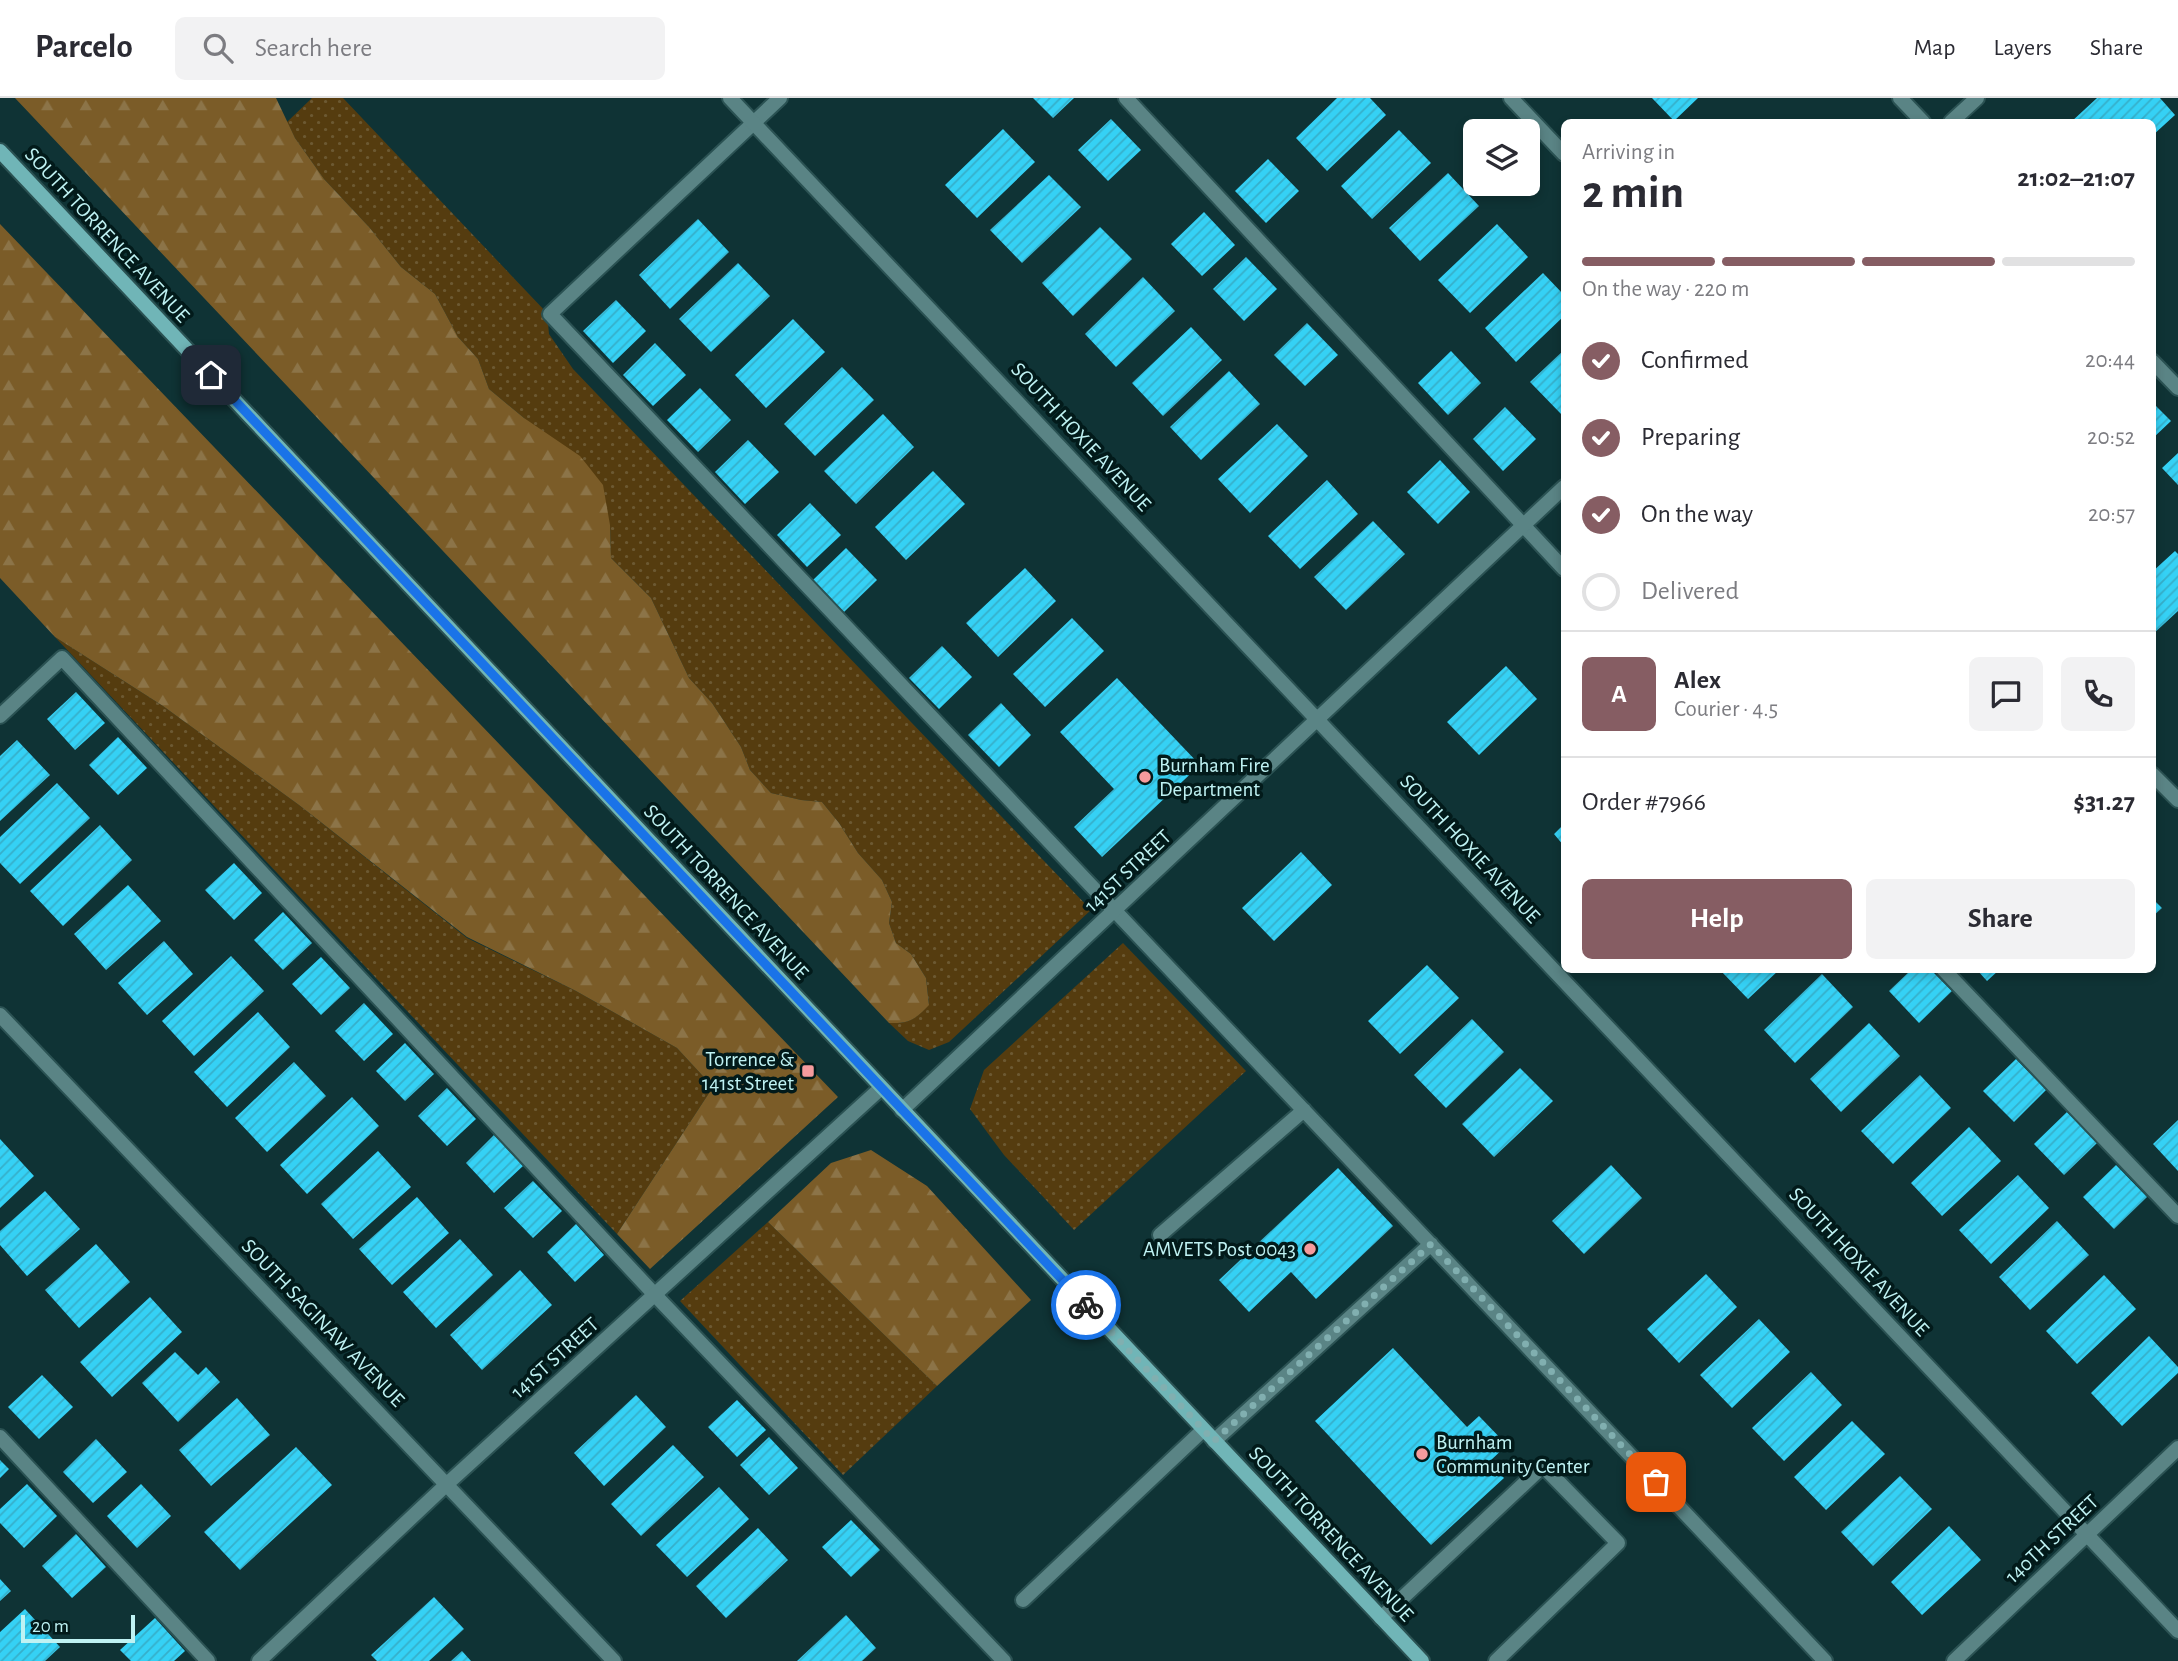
<!DOCTYPE html>
<meta charset="utf-8">
<style>
:root{--surface:#fff;--page:#f2f2f3;--text:#2b2b33;--muted:#7c7c81;--line:#e1e1e2;--accent:#865d63}
body{margin:0;font-family:"Alegreya Sans",sans-serif;background:var(--page);color:var(--text);height:100vh;display:flex;flex-direction:column;font-size:26px;white-space:nowrap}
*{box-sizing:border-box;margin:0}
p{font-size:23px;color:var(--muted)}
.icon{flex:none;width:38px;height:38px;fill:none;stroke:currentColor;stroke-width:2;stroke-linecap:round;stroke-linejoin:round}
.map{position:relative;flex:1;overflow:hidden}
.sheet{position:absolute;left:1561px;top:21px;width:595px;height:854px;display:flex;flex-direction:column;background:var(--surface);border-radius:10px;box-shadow:0 4px 10px #0003}
.sheet>*{flex:none}
.controls{position:absolute;left:1463px;top:21px;display:grid;gap:14px}
.controls a{display:grid;place-items:center;width:77px;height:77px;border-radius:10px;background:var(--surface);box-shadow:0 4px 10px #0003;font-size:35px}
.scale{position:absolute;left:21px;bottom:18px;width:114px;box-sizing:border-box;padding-left:7px;border:4px solid #bff2f3;border-top:0;font-size:19px;line-height:24px;white-space:nowrap;color:#bff2f3;-webkit-text-stroke:5px #021a1a;paint-order:stroke}
.pin{position:absolute;display:grid;place-items:center;width:60px;height:60px;color:#fff;margin:-30px;border-radius:14px;box-shadow:0 4px 10px #0006}
.courier{position:absolute;display:grid;place-items:center;width:70px;height:70px;margin:-35px;border:5px solid #1a73e8;border-radius:50%;background:#fff;color:#222;box-shadow:0 2px 9px #0007}
.overview em{font-style:normal;font-weight:700}
.overview div{display:flex;flex-direction:column-reverse}
.overview{display:flex;align-items:center;justify-content:space-between;height:119px;padding:0 21px}
h1{font-size:46px;font-weight:700;line-height:52px}
.bar{display:grid;grid-template-columns:repeat(4,1fr);gap:10px 7px;align-content:center;height:84px;padding:0 21px}
.bar i{height:9px;border-radius:5px;background:var(--line)}
.bar .active{background:var(--accent)}
.bar p{grid-column:span 4}
.line{display:flex;align-items:center;gap:18px;padding:0 21px;border-top:2px solid var(--line)}
.line div{flex:1}
.round{display:grid;place-items:center;flex:none;width:74px;height:74px;border-radius:10px;background:var(--page)}
ol{padding:0 21px;list-style:none}
li{display:flex;align-items:center;gap:21px;height:77px}
li p{margin-inline-start:auto}
li .icon{padding:7px;border-radius:50%;background:var(--accent);color:#fff;stroke-width:4}
li:last-child{color:var(--muted)}
li i{width:38px;height:38px;border:4px solid var(--line);border-radius:50%}
.primary-button{display:flex;gap:14px;margin-top:auto;padding:14px 21px}
.primary-button a{flex:1;height:80px;border-radius:10px;background:var(--accent);color:#fff;font-size:28px;font-weight:700;line-height:80px;text-align:center}
.primary-button a+a{background:var(--page);color:var(--text)}
header{display:flex;align-items:center;gap:42px;box-sizing:border-box;height:98px;padding:0 35px;background:var(--surface);border-bottom:2px solid var(--line)}
header strong{font-size:33px}
nav{display:flex;gap:38px;margin-inline-start:auto;font-size:24px}
.search{width:490px;height:63px;background:var(--page);display:flex;align-items:center;gap:18px;box-sizing:border-box;padding:0 24px;border-radius:10px;color:var(--muted);font-size:26px}
.map>svg:first-child{display:block}
.grass{fill:url(#grass-dots)}
.forest{fill:url(#forest-firs)}
.building{fill:url(#building-hatch)}
.lines{fill:none;stroke-linecap:round;stroke-linejoin:round}
.lane-casing{stroke:#2b5253;stroke-width:18}
.street-casing{stroke:#2b5253;stroke-width:18}
.secondary-casing{stroke:#2b5253;stroke-width:18}
.lane{stroke:#5a8485;stroke-width:14}
.street{stroke:#5a8485;stroke-width:14}
.secondary{stroke:#70b5b7;stroke-width:14}
.done{stroke:#81afb0;stroke-width:7;stroke-dasharray:0 12.6}
.route{stroke:#1a73e8;stroke-width:9}
.poi-dot{fill:#f59b9d;stroke:#021a1a;stroke-width:2.5}
.labels{text-anchor:middle;dominant-baseline:central;stroke-width:7;stroke-linejoin:round;paint-order:stroke}
.street-label{font-size:21px;fill:#bff2f3;stroke:#021a1a}
.poi-label{font-size:21px;fill:#bff2f3;stroke:#021a1a;text-anchor:start}
</style>
<header>
<strong>Parcelo</strong>
<div class="search"><svg class="icon" aria-label="search" viewBox="0 0 24 24"><circle cx="10" cy="10" r="6"/><path d="M15 15l6 6"/></svg>Search here</div>
<nav><a>Map</a><a>Layers</a><a>Share</a></nav>
</header>
<div class="map">
<svg width="2178" height="1563" viewBox="0 0 2178 1563">
<defs>
<pattern id="grass-dots" width="8" height="8" patternUnits="userSpaceOnUse" patternTransform="scale(1.75)"><rect width="8" height="8" fill="#553c0f"/><path d="M2 2h.1M6 6h.1" fill="none" stroke="#6c5932" stroke-width="1.8" stroke-linecap="round"/></pattern>
<pattern id="forest-firs" width="22" height="20" patternUnits="userSpaceOnUse" patternTransform="scale(1.75)"><rect width="22" height="20" fill="#7b5c28"/><path d="M5 1l3.5 6h-7zM16 11l3.5 6h-7z" fill="#8c7448"/></pattern>
<pattern id="building-hatch" width="6" height="6" patternUnits="userSpaceOnUse" patternTransform="scale(1.75)"><rect width="6" height="6" fill="#35d1f5"/><path d="M-1 1l2-2M0 6l6-6M5 7l2-2" fill="none" stroke="#36afca"/></pattern>
</defs>
<rect width="100%" height="100%" fill="#0f3335"/>
<path class="grass" d="M 312,0 L 343,0 L 547,215 L 549,236 L 573,271 L 1091,812 L 949,944 L 929,952 L 908,943 L 889,925 C 909,926 916,921 929,906 L 926,880 L 911,856 L 896,845 L 889,825 L 892,804 L 882,782 L 858,755 L 839,725 L 822,704 L 801,702 L 771,695 L 750,672 L 741,649 L 712,605 L 689,580 L 651,500 L 611,460 L 610,427 L 524,320 L 489,291 L 478,261 L 458,239 L 435,196 L 401,169 L 369,129 L 324,81 L 295,40 L 287,24 Z
M 55,539 L 163,608 L 299,707 L 467,840 L 576,893 L 677,950 L 713,989 L 617,1136 Z
M 1123,845 L 1246,973 L 1074,1132 L 1004,1057 L 970,1011 L 984,972 Z
M 768,1124 L 937,1288 L 843,1377 L 680,1203 Z"/>
<path class="forest" d="M 15,0 L 276,0 L 295,40 L 324,81 L 369,129 L 401,169 L 435,196 L 458,239 L 478,261 L 489,291 L 524,320 L 580,358 L 603,387 L 610,427 L 611,460 L 651,500 L 689,580 L 712,605 L 741,649 L 750,672 L 771,695 L 801,702 L 822,704 L 839,725 L 858,755 L 882,782 L 892,804 L 889,825 L 896,845 L 911,856 L 926,880 L 929,907 C 916,921 909,926 889,925 Z
M 0,126 L 838,999 L 650,1171 L 617,1136 L 713,989 L 677,950 L 576,893 L 467,839 L 299,707 L 163,608 L 55,539 L 0,480 Z
M 871,1052 L 927,1088 L 1031,1202 L 937,1288 L 768,1124 L 831,1065 Z"/>
<path class="building" d="M 1033,0 L 1074,0 L 1053,20 Z
M 1337,0 L 1370,0 L 1386,17 L 1327,73 L 1296,40 Z
M 1652,0 L 1698,0 L 1674,23 Z
M 2097,0 L 2160,0 L 2175,17 L 2152,38 L 2152,24 L 2071,24 Z
M 1111,21 L 1141,52 L 1108,83 L 1078,52 Z
M 1003,31 L 1035,64 L 977,120 L 945,87 Z
M 1399,32 L 1431,65 L 1372,121 L 1341,88 Z
M 1268,61 L 1299,93 L 1266,125 L 1235,93 Z
M 1448,75 L 1479,108 L 1420,163 L 1389,130 Z
M 1049,77 L 1081,109 L 1022,165 L 990,132 Z
M 1204,114 L 1235,147 L 1202,178 L 1171,146 Z
M 698,121 L 729,154 L 670,211 L 639,177 Z
M 1497,126 L 1528,159 L 1470,215 L 1438,182 Z
M 1100,129 L 1132,161 L 1073,218 L 1042,185 Z
M 1246,159 L 1277,191 L 1244,223 L 1213,191 Z
M 738,165 L 770,198 L 711,254 L 679,221 Z
M 1543,175 L 1564,197 L 1564,218 L 1516,264 L 1485,230 Z
M 1143,179 L 1175,213 L 1116,269 L 1085,236 Z
M 616,202 L 646,233 L 613,265 L 583,233 Z
M 793,221 L 825,254 L 766,310 L 735,277 Z
M 1307,225 L 1338,257 L 1305,288 L 1274,257 Z
M 1191,229 L 1222,262 L 1163,318 L 1132,285 Z
M 655,245 L 686,277 L 653,308 L 623,277 Z
M 1564,252 L 1564,315 L 1562,317 L 1530,284 Z
M 1451,253 L 1481,285 L 1448,317 L 1418,285 Z
M 842,269 L 874,302 L 815,358 L 784,326 Z
M 1229,273 L 1260,306 L 1201,362 L 1170,329 Z
M 700,290 L 731,322 L 698,354 L 667,322 Z
M 2152,304 L 2171,323 L 2152,341 Z
M 1505,309 L 1536,341 L 1503,373 L 1473,341 Z
M 883,316 L 914,349 L 856,406 L 824,373 Z
M 1277,326 L 1308,358 L 1250,415 L 1218,381 Z
M 748,342 L 779,374 L 745,406 L 715,374 Z
M 2178,355 L 2178,387 L 2162,370 Z
M 1440,362 L 1470,394 L 1438,426 L 1407,394 Z
M 933,373 L 965,406 L 906,462 L 875,429 Z
M 1327,382 L 1358,416 L 1300,471 L 1268,438 Z
M 810,405 L 841,437 L 807,469 L 777,437 Z
M 1373,423 L 1405,456 L 1346,512 L 1314,479 Z
M 846,450 L 877,482 L 844,514 L 813,482 Z
M 2175,453 L 2178,456 L 2178,513 L 2152,537 L 2152,474 Z
M 1025,470 L 1056,503 L 998,559 L 966,525 Z
M 1072,520 L 1104,553 L 1045,609 L 1013,576 Z
M 942,548 L 972,579 L 939,611 L 909,580 Z
M 1506,568 L 1537,601 L 1479,657 L 1447,624 Z
M 1117,580 L 1200,667 L 1102,759 L 1074,729 L 1114,691 L 1060,634 Z
M 76,594 L 105,625 L 75,652 L 47,621 Z
M 1001,605 L 1031,637 L 999,669 L 968,637 Z
M 118,639 L 147,670 L 118,697 L 89,667 Z
M 17,642 L 50,677 L 0,723 L 0,658 Z
M 57,685 L 90,720 L 20,786 L 0,765 L 0,739 Z
M 1564,726 L 1564,748 L 1554,736 Z
M 100,727 L 132,762 L 63,828 L 30,793 Z
M 1301,754 L 1332,787 L 1274,843 L 1242,810 Z
M 234,765 L 262,795 L 234,822 L 205,792 Z
M 128,787 L 161,823 L 106,872 L 74,836 Z
M 2152,800 L 2162,810 L 2152,819 Z
M 283,814 L 312,845 L 283,872 L 254,842 Z
M 164,843 L 193,876 L 147,917 L 118,885 Z
M 231,858 L 264,893 L 194,958 L 162,923 Z
M 321,859 L 350,890 L 321,917 L 292,886 Z
M 1427,867 L 1459,900 L 1400,956 L 1368,923 Z
M 1720,872 L 1779,872 L 1748,901 Z
M 1911,872 L 1931,872 L 1952,893 L 1919,925 L 1889,893 Z
M 1977,872 L 1999,872 L 1987,883 Z
M 1822,876 L 1853,909 L 1795,965 L 1764,932 Z
M 364,905 L 393,936 L 364,963 L 335,933 Z
M 258,914 L 290,949 L 227,1009 L 194,974 Z
M 1472,921 L 1504,954 L 1446,1010 L 1414,977 Z
M 1869,925 L 1900,958 L 1841,1014 L 1810,981 Z
M 405,945 L 434,976 L 405,1003 L 376,973 Z
M 2016,961 L 2046,992 L 2014,1024 L 1983,993 Z
M 294,964 L 326,998 L 267,1054 L 235,1020 Z
M 1520,970 L 1553,1003 L 1494,1059 L 1462,1026 Z
M 1920,977 L 1951,1010 L 1893,1066 L 1861,1033 Z
M 447,990 L 476,1021 L 447,1048 L 418,1018 Z
M 352,999 L 379,1028 L 307,1096 L 280,1067 Z
M 2067,1014 L 2097,1045 L 2064,1077 L 2034,1046 Z
M 2178,1022 L 2178,1073 L 2153,1046 Z
M 1969,1029 L 2001,1063 L 1942,1118 L 1911,1085 Z
M 494,1037 L 523,1068 L 494,1095 L 466,1065 Z
M 0,1041 L 34,1078 L 0,1110 Z
M 378,1053 L 411,1089 L 353,1141 L 321,1106 Z
M 1611,1067 L 1642,1100 L 1584,1156 L 1552,1123 Z
M 2116,1067 L 2147,1099 L 2114,1131 L 2083,1099 Z
M 1338,1070 L 1393,1128 L 1316,1201 L 1291,1174 L 1249,1214 L 1219,1182 Z
M 2018,1077 L 2049,1110 L 1991,1166 L 1959,1132 Z
M 533,1083 L 562,1113 L 533,1140 L 504,1110 Z
M 45,1093 L 80,1131 L 27,1178 L 0,1147 L 0,1133 Z
M 417,1099 L 449,1135 L 392,1187 L 359,1151 Z
M 2057,1123 L 2089,1157 L 2030,1212 L 1999,1179 Z
M 576,1126 L 604,1157 L 575,1184 L 547,1154 Z
M 460,1141 L 493,1177 L 436,1230 L 403,1194 Z
M 96,1146 L 130,1184 L 79,1230 L 45,1192 Z
M 520,1172 L 552,1207 L 482,1272 L 450,1237 Z
M 1706,1176 L 1737,1209 L 1679,1265 L 1647,1231 Z
M 2104,1177 L 2136,1211 L 2077,1266 L 2046,1233 Z
M 150,1199 L 182,1234 L 112,1299 L 80,1264 Z
M 1759,1221 L 1790,1254 L 1732,1310 L 1700,1277 Z
M 2149,1238 L 2178,1269 L 2178,1275 L 2122,1328 L 2091,1295 Z
M 1393,1250 L 1467,1329 L 1479,1318 L 1507,1347 L 1489,1364 L 1504,1380 L 1431,1447 L 1315,1323 Z
M 175,1254 L 198,1277 L 206,1269 L 220,1284 L 178,1324 L 142,1285 Z
M 1811,1274 L 1842,1307 L 1784,1363 L 1752,1330 Z
M 42,1277 L 73,1309 L 39,1341 L 8,1309 Z
M 636,1297 L 666,1329 L 604,1388 L 574,1355 Z
M 237,1300 L 270,1337 L 211,1388 L 179,1352 Z
M 737,1302 L 766,1332 L 737,1359 L 708,1329 Z
M 1852,1323 L 1885,1356 L 1826,1412 L 1794,1379 Z
M 769,1339 L 798,1370 L 769,1397 L 740,1367 Z
M 96,1341 L 127,1374 L 93,1405 L 63,1374 Z
M 673,1347 L 704,1379 L 641,1438 L 611,1406 Z
M 296,1349 L 332,1387 L 240,1472 L 204,1434 Z
M 0,1362 L 9,1371 L 0,1380 Z
M 1900,1378 L 1932,1411 L 1873,1468 L 1841,1434 Z
M 27,1386 L 57,1418 L 24,1450 L 0,1425 L 0,1411 Z
M 141,1386 L 171,1418 L 137,1450 L 107,1418 Z
M 719,1389 L 749,1421 L 687,1479 L 656,1447 Z
M 851,1422 L 880,1452 L 851,1479 L 822,1449 Z
M 1949,1428 L 1981,1462 L 1922,1517 L 1891,1484 Z
M 758,1430 L 788,1462 L 726,1520 L 696,1488 Z
M 76,1436 L 106,1469 L 72,1500 L 42,1468 Z
M 0,1481 L 11,1493 L 0,1503 Z
M 434,1499 L 464,1531 L 429,1563 L 377,1563 L 371,1557 Z
M 25,1511 L 60,1549 L 45,1563 L 0,1563 L 0,1534 Z
M 846,1517 L 876,1550 L 862,1563 L 797,1563 Z
M 155,1520 L 185,1553 L 174,1563 L 131,1563 L 120,1552 Z
M 462,1553 L 471,1563 L 451,1563 Z"/>
<g class="lines">
<defs>
<path id="lane" d="M 780,0 L 550,216 L 1825,1563
M 1126,0 L 1564,471
M 1900,0 L 1923,24
M 2152,263 L 2178,290
M 0,618 L 62,560 L 655,1197 L 1004,1563
M 1944,872 L 2178,1118
M 1160,1137 L 1304,1012
M 0,1339 L 208,1563
M 1214,1343 L 1431,1146
M 1023,1502 L 1203,1332
M 1381,1520 L 1543,1368 L 1618,1445 L 1496,1563"/>
<path id="street" d="M 730,0 L 2178,1533
M 1511,0 L 1564,56
M 1951,24 L 1977,0
M 2152,676 L 2178,702
M 0,917 L 614,1563
M 902,1012 L 1564,389
M 259,1563 L 447,1386 L 881,990
M 1954,1563 L 2178,1350"/>
<path id="secondary" d="M 0,53 L 1422,1563"/>
</defs>
<use href="#lane" class="lane-casing"/>
<use href="#street" class="street-casing"/>
<use href="#secondary" class="secondary-casing"/>
<use href="#lane" class="lane"/>
<use href="#street" class="street"/>
<use href="#secondary" class="secondary"/>
</g>
<g class="lines">
<path class="done" d="M 1086,1207 L 1214,1343 L 1431,1146 L 1656,1384"/>
<path class="route" d="M 211,277 L 1086,1207"/>
</g>
<g class="poi-dot">
<circle cx="1145" cy="679" r="7"/>
<rect x="801" y="966" width="14" height="14" rx="3.5"/>
<circle cx="1310" cy="1151" r="7"/>
<circle cx="1422" cy="1356" r="7"/>
</g>
<g class="labels">
<g class="street-label">
<text transform="translate(107 137) rotate(47)">SOUTH TORRENCE AVENUE</text>
<text transform="translate(1081 339) rotate(47)">SOUTH HOXIE AVENUE</text>
<text transform="translate(1470 751) rotate(47)">SOUTH HOXIE AVENUE</text>
<text transform="translate(1128 773) rotate(-43)">141ST STREET</text>
<text transform="translate(726 794) rotate(47)">SOUTH TORRENCE AVENUE</text>
<text transform="translate(1859 1164) rotate(47)">SOUTH HOXIE AVENUE</text>
<text transform="translate(323 1225) rotate(46)">SOUTH SAGINAW AVENUE</text>
<text transform="translate(555 1260) rotate(-42)">141ST STREET</text>
<text transform="translate(1331 1436) rotate(47)">SOUTH TORRENCE AVENUE</text>
<text transform="translate(2052 1441) rotate(-43)">140TH STREET</text>
</g>
<g class="poi-label">
<text x="1159" y="667">Burnham Fire<tspan x="1159" dy="24">Department</tspan></text>
<text x="794" y="961" text-anchor="end">Torrence &amp;<tspan x="794" dy="24">141st Street</tspan></text>
<text x="1296" y="1151" text-anchor="end">AMVETS Post 0043</text>
<text x="1436" y="1344">Burnham<tspan x="1436" dy="24">Community Center</tspan></text>
</g>
</g>
</svg>
<div class="controls">
<a><svg class="icon" aria-label="layers" viewBox="0 0 24 24"><path d="M12 4l9 5-9 5-9-5zM3 14l9 5 9-5"/></svg></a>
</div>
<div class="scale">20 m</div>
<div class="pin" style="left:1656px;top:1384px;background:#ea580c"><svg class="icon" aria-label="bag" viewBox="0 0 24 24"><path d="M5 8h14l-1 12H6zM9 8a3 3 0 0 1 6 0"/></svg></div>
<div class="pin" style="left:211px;top:277px;background:#1f2937"><svg class="icon" aria-label="home" viewBox="0 0 24 24"><path d="M3 11l9-7 9 7M6 9v11h12V9"/></svg></div>
<div class="courier" style="left:1086px;top:1207px"><svg class="icon" aria-label="bike" viewBox="0 0 24 24"><circle cx="6" cy="16" r="4"/><circle cx="18" cy="16" r="4"/><path d="M6 16l4-8h5l3 8M10 8l3 8H6M13 5h3"/></svg></div>
<section class="sheet">
<div class="overview"><div><h1>2 min</h1><p>Arriving in</p></div><em>21:02–21:07</em></div>
<div class="bar"><i class="active"></i><i class="active"></i><i class="active"></i><i></i><p>On the way · 220 m</p></div>
<ol>
<li><svg class="icon" aria-label="check" viewBox="0 0 24 24"><path d="M5 12l5 5 9-10"/></svg>Confirmed<p>20:44</p></li>
<li><svg class="icon" aria-label="check" viewBox="0 0 24 24"><path d="M5 12l5 5 9-10"/></svg>Preparing<p>20:52</p></li>
<li><svg class="icon" aria-label="check" viewBox="0 0 24 24"><path d="M5 12l5 5 9-10"/></svg>On the way<p>20:57</p></li>
<li><i></i>Delivered</li>
</ol>
<div class="line" style="height:126px"><b class="round" style="background:var(--accent);color:#fff">A</b><div><b>Alex</b><p>Courier · 4.5</p></div><a class="round"><svg class="icon" aria-label="chat" viewBox="0 0 24 24"><path d="M4 5h16v11H9l-5 4z"/></svg></a><a class="round"><svg class="icon" aria-label="phone" viewBox="0 0 24 24"><path d="M5 4h4l2 5-3 2q2 4 5 5l2-3 5 2v4C11 20 4 13 5 4z"/></svg></a></div>
<div class="line" style="height:91px"><div>Order #7966</div><b>$31.27</b></div>
<div class="primary-button"><a>Help</a><a>Share</a></div>
</section>
</div>
